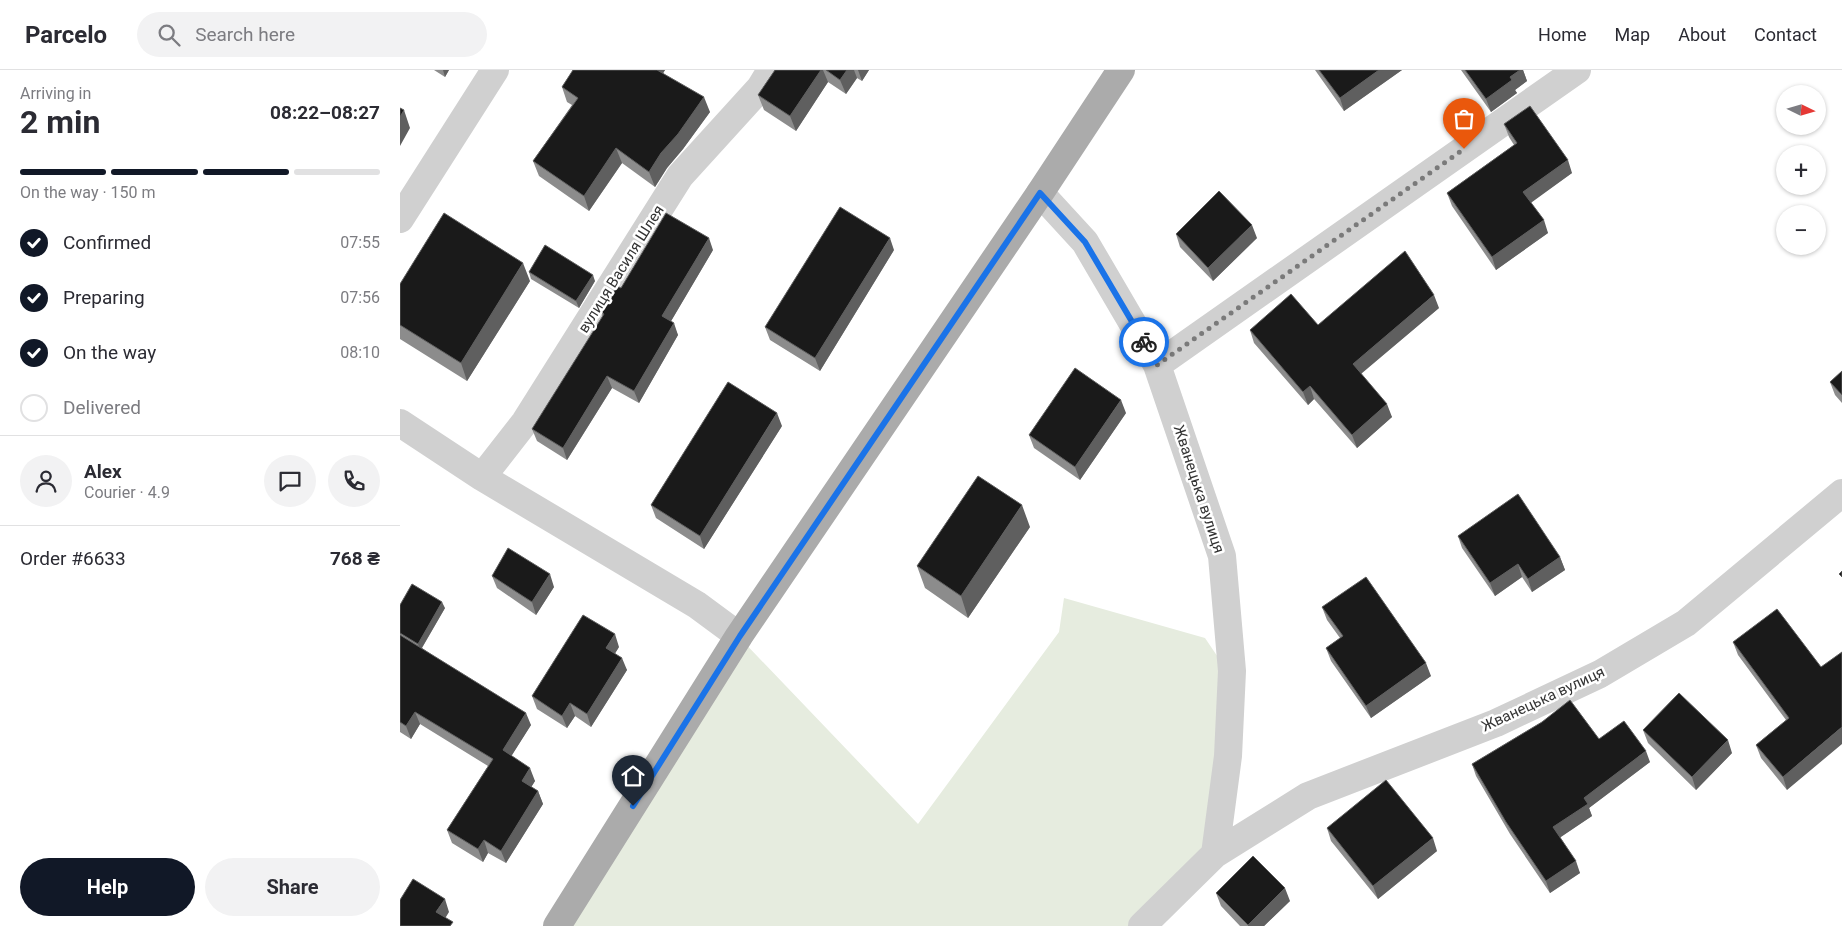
<!DOCTYPE html>
<meta charset="utf-8">
<style>
:root{--surface:#fff;--page:#f2f2f3;--text:#2b2b33;--muted:#7c7c81;--line:#e1e1e2;--accent:#111827}
body{margin:0;font-family:Roboto,sans-serif;background:var(--page);color:var(--text);height:100vh;display:flex;flex-direction:column;font-size:19px;white-space:nowrap}
*{box-sizing:border-box;margin:0}
p{font-size:16px;color:var(--muted)}
.icon{flex:none;width:28px;height:28px;fill:none;stroke:currentColor;stroke-width:2;stroke-linecap:round;stroke-linejoin:round}
.map{position:relative;flex:1;overflow:hidden}
.side{display:flex;flex-direction:column;background:var(--surface);width:400px}
.side>*{flex:none}
.needle{width:32px;rotate:95deg}
.buttons{position:absolute;left:1376px;top:15px;display:grid;gap:10px}
.buttons a{display:grid;place-items:center;width:50px;height:50px;border-radius:50%;background:var(--surface);box-shadow:0 1px 4px #0004;font-size:25px}
.pin{position:absolute;display:grid;place-items:center;width:42px;height:42px;color:#fff;margin:-51px -21px;border-radius:50% 50% 50% 0;rotate:-45deg;box-shadow:0 0 5px #0007}
.pin .icon{rotate:45deg}
.courier{position:absolute;display:grid;place-items:center;width:50px;height:50px;margin:-25px;border:4px solid #1a73e8;border-radius:50%;background:#fff;color:#222;box-shadow:0 1px 6px #0007}
.head em{font-style:normal;font-weight:700}
.head div{display:flex;flex-direction:column-reverse}
.head{display:flex;align-items:center;justify-content:space-between;height:85px;padding:0 20px}
h1{font-size:32px;font-weight:700;line-height:38px}
.bar{display:grid;grid-template-columns:repeat(4,1fr);gap:8px 5px;align-content:center;height:60px;padding:0 20px}
.bar i{height:6px;border-radius:4px;background:var(--line)}
.bar .on{background:var(--accent)}
.bar p{grid-column:span 4}
.line{display:flex;align-items:center;gap:12px;padding:0 20px;border-top:1px solid var(--line)}
.line div{flex:1}
.round{display:grid;place-items:center;flex:none;width:52px;height:52px;border-radius:26px;background:var(--page)}
ol{padding:0 20px;list-style:none}
li{display:flex;align-items:center;gap:15px;height:55px}
li p{margin-inline-start:auto}
li .icon{padding:5px;border-radius:50%;background:var(--accent);color:#fff;stroke-width:4}
li:last-child{color:var(--muted)}
li i{width:28px;height:28px;border:2px solid var(--line);border-radius:50%}
.cta{display:flex;gap:10px;margin-top:auto;padding:10px 20px}
.cta a{flex:1;height:58px;border-radius:30px;background:var(--accent);color:#fff;font-size:20px;font-weight:700;line-height:58px;text-align:center}
.cta a+a{background:var(--page);color:var(--text)}
header{display:flex;align-items:center;gap:30px;box-sizing:border-box;height:70px;padding:0 25px;background:var(--surface);border-bottom:1px solid var(--line)}
header strong{font-size:24px}
nav{display:flex;gap:28px;margin-inline-start:auto;font-size:18px}
.search{width:350px;height:45px;background:var(--page);display:flex;align-items:center;gap:12px;box-sizing:border-box;padding:0 18px;border-radius:28px;color:var(--muted);font-size:19px}
main{display:flex;flex:1;min-height:0}
.map>svg:first-child{display:block}
.green{fill:#e6ecdf}
.lines{fill:none;stroke-linecap:round;stroke-linejoin:round}
.street{stroke:#d0d0d0;stroke-width:28}
.primary{stroke:#ababab;stroke-width:28}
.wall{fill:#8c8c8c}
.shaded-wall{fill:#5f5f5f}
.building{fill:#1a1a1a;stroke:#5f5f5f}
.done{stroke:#7a7a7a;stroke-width:5;stroke-dasharray:0 9}
.route{stroke:#1a73e8;stroke-width:6}
.labels{text-anchor:middle;dominant-baseline:central;stroke-width:5;stroke-linejoin:round;paint-order:stroke}
.street-label{font-size:15px;fill:#333;stroke:#fff}
</style>
<header>
<strong>Parcelo</strong>
<div class="search"><svg class="icon" aria-label="search" viewBox="0 0 24 24"><circle cx="10" cy="10" r="6"/><path d="M15 15l6 6"/></svg>Search here</div>
<nav><a>Home</a><a>Map</a><a>About</a><a>Contact</a></nav>
</header>
<main>
<section class="side">
<div class="head"><div><h1>2 min</h1><p>Arriving in</p></div><em>08:22–08:27</em></div>
<div class="bar"><i class="on"></i><i class="on"></i><i class="on"></i><i></i><p>On the way · 150 m</p></div>
<ol>
<li><svg class="icon" aria-label="check" viewBox="0 0 24 24"><path d="M5 12l5 5 9-10"/></svg>Confirmed<p>07:55</p></li>
<li><svg class="icon" aria-label="check" viewBox="0 0 24 24"><path d="M5 12l5 5 9-10"/></svg>Preparing<p>07:56</p></li>
<li><svg class="icon" aria-label="check" viewBox="0 0 24 24"><path d="M5 12l5 5 9-10"/></svg>On the way<p>08:10</p></li>
<li><i></i>Delivered</li>
</ol>
<div class="line" style="height:90px"><a class="round"><svg class="icon" aria-label="person" viewBox="0 0 24 24"><circle cx="12" cy="8" r="4"/><path d="M4 21q1-7 8-7t8 7"/></svg></a><div><b>Alex</b><p>Courier · 4.9</p></div><a class="round"><svg class="icon" aria-label="chat" viewBox="0 0 24 24"><path d="M4 5h16v11H9l-5 4z"/></svg></a><a class="round"><svg class="icon" aria-label="phone" viewBox="0 0 24 24"><path d="M5 4h4l2 5-3 2q2 4 5 5l2-3 5 2v4C11 20 4 13 5 4z"/></svg></a></div>
<div class="line" style="height:65px"><div>Order #6633</div><b>768 ₴</b></div>
<div class="cta"><a>Help</a><a>Share</a></div>
</section>
<div class="map">
<svg width="1442" height="856" viewBox="0 0 1442 856">
<rect width="100%" height="100%" fill="#fff"/>
<path class="green" d="M 664,528 L 805,568 L 828,602 L 813,784 L 739,856 L 156,856 L 338,566 L 518,754 L 659,562 Z"/>
<g class="lines">
<path class="street" d="M 640,123 L 685,172 L 757,295 L 822,486 L 832,601 L 828,686 L 815,784 L 742,856
M 0,149 L 95,0
M 757,295 L 1177,0
M 0,353 L 82,407 L 297,535 L 339,566
M 82,407 L 125,352 L 280,106 L 360,18 L 371,0
M 815,784 L 908,726 L 1096,653 L 1200,604 L 1286,553 L 1442,423"/>
<path class="primary" d="M 157,856 L 339,566 L 640,123 L 721,0"/>
</g>
<path class="wall" d="M 34,0 L 49,0 L 45,7 Z
M 173,0 L 265,0 L 263,3 L 310,42 L 283,79 L 267,98 L 255,117 L 222,93 L 189,141 L 139,106 L 133,91 L 172,35 L 167,32 L 162,17 Z
M 375,0 L 469,0 L 462,11 L 457,8 L 446,24 L 428,12 L 396,61 L 364,40 L 358,25 Z
M 915,0 L 1002,0 L 944,41 Z
M 1061,0 L 1123,0 L 1127,11 L 1115,20 L 1117,23 L 1091,42 Z
M 1104,54 L 1172,103 L 1131,132 L 1148,163 L 1096,200 L 1052,136 L 1047,123 L 1114,75 L 1109,67 Z
M 776,164 L 857,168 L 813,211 L 780,177 Z
M 313,180 L 271,251 L 278,265 L 239,333 L 212,318 L 167,390 L 137,371 L 132,359 L 203,247 L 201,242 L 221,218 Z
M 494,180 L 420,301 L 370,270 L 365,257 Z
M 129,202 L 195,211 L 179,238 L 131,209 Z
M 130,211 L 67,311 L 0,269 L 0,214 Z
M 1039,238 L 961,304 L 992,347 L 957,378 L 914,329 L 908,335 L 854,273 L 850,260 L 918,255 Z
M 1442,301 L 1442,333 L 1435,325 L 1430,312 Z
M 726,343 L 680,410 L 634,378 L 629,365 Z
M 382,356 L 304,479 L 256,448 L 251,435 Z
M 630,457 L 568,548 L 525,518 L 517,496 Z
M 1058,466 L 1160,487 L 1165,500 L 1132,522 L 1122,507 L 1095,526 L 1062,478 Z
M 92,506 L 154,517 L 136,545 L 97,518 Z
M 0,535 L 45,538 L 22,578 L 131,655 L 111,686 L 135,711 L 131,717 L 138,721 L 143,734 L 106,793 L 88,783 L 83,792 L 52,773 L 47,760 L 88,696 L 20,654 L 11,669 L 0,662 Z
M 922,537 L 1031,606 L 971,648 L 931,591 L 926,578 L 940,568 L 927,550 Z
M 1333,572 L 1421,597 L 1387,720 L 1361,688 L 1356,675 L 1386,650 L 1338,585 Z
M 219,577 L 215,583 L 227,600 L 191,657 L 175,646 L 167,658 L 137,639 L 132,626 Z
M 1243,660 L 1332,683 L 1296,720 L 1248,673 Z
M 1199,669 L 1250,692 L 1189,738 L 1192,746 L 1160,767 L 1180,803 L 1150,823 L 1110,764 L 1076,706 L 1072,694 Z
M 927,758 L 1037,781 L 978,829 L 931,771 Z
M 816,823 L 890,831 L 864,856 L 840,856 L 821,836 Z"/>
<path class="shaded-wall" d="M 43,0 L 49,0 L 45,7 Z
M 254,0 L 265,0 L 258,12 Z
M 421,0 L 423,0 L 428,12 L 396,61 L 390,46 Z
M 447,0 L 454,0 L 457,8 L 446,24 L 440,10 Z
M 458,0 L 469,0 L 462,11 Z
M 979,0 L 1002,0 L 944,41 L 940,28 Z
M 1120,0 L 1123,0 L 1127,11 L 1115,20 L 1117,23 L 1091,42 L 1086,29 L 1110,7 Z
M 304,27 L 310,42 L 283,79 L 267,98 L 255,117 L 249,102 L 261,83 Z
M 4,40 L 10,58 L 0,76 L 0,47 Z
M 216,78 L 222,93 L 189,141 L 184,126 Z
M 1168,90 L 1172,103 L 1128,135 L 1123,122 Z
M 1144,150 L 1148,163 L 1096,200 L 1092,187 Z
M 852,155 L 857,168 L 813,211 L 808,198 Z
M 309,168 L 313,180 L 267,258 L 262,246 Z
M 490,168 L 494,180 L 420,301 L 415,288 Z
M 123,193 L 130,211 L 67,311 L 61,293 Z
M 193,205 L 195,211 L 179,238 L 176,231 Z
M 1034,225 L 1039,238 L 957,307 L 953,294 Z
M 274,253 L 278,265 L 239,333 L 234,321 Z
M 207,306 L 212,318 L 167,390 L 163,378 Z
M 910,316 L 914,329 L 908,335 L 903,322 Z
M 721,330 L 726,343 L 680,410 L 675,397 Z
M 987,334 L 992,347 L 957,378 L 952,365 Z
M 377,343 L 382,356 L 304,479 L 300,466 Z
M 622,435 L 630,457 L 568,548 L 561,526 Z
M 1160,487 L 1165,500 L 1132,522 L 1128,509 Z
M 1118,494 L 1122,507 L 1095,526 L 1090,513 Z
M 150,504 L 154,517 L 136,545 L 132,532 Z
M 42,532 L 45,538 L 20,581 L 18,574 Z
M 215,564 L 219,577 L 211,590 L 206,578 Z
M 222,588 L 227,600 L 191,657 L 187,644 Z
M 1026,593 L 1031,606 L 971,648 L 966,636 Z
M 170,633 L 175,646 L 167,658 L 162,646 Z
M 15,642 L 20,654 L 11,669 L 6,656 Z
M 126,643 L 131,655 L 107,693 L 103,680 Z
M 1442,657 L 1442,674 L 1387,720 L 1383,707 Z
M 1328,670 L 1332,683 L 1296,720 L 1292,707 Z
M 1246,681 L 1250,692 L 1189,738 L 1192,746 L 1158,769 L 1153,757 L 1184,728 Z
M 130,698 L 135,711 L 127,724 L 122,711 Z
M 138,721 L 143,734 L 106,793 L 101,781 Z
M 1033,768 L 1037,781 L 978,829 L 973,816 Z
M 84,770 L 88,783 L 83,792 L 78,779 Z
M 1176,791 L 1180,803 L 1150,823 L 1146,811 Z
M 885,818 L 890,831 L 864,856 L 848,856 L 848,855 Z
M 45,829 L 49,842 L 41,855 L 36,842 Z"/>
<path class="building" d="M 173,0 L 257,0 L 304,27 L 278,64 L 261,83 L 249,102 L 216,78 L 184,126 L 133,91 L 178,28 L 162,17 Z
M 375,0 L 421,0 L 390,46 L 358,25 Z
M 426,0 L 447,0 L 440,10 Z
M 919,0 L 979,0 L 940,28 Z
M 1065,0 L 1120,0 L 1110,7 L 1112,10 L 1086,29 Z
M 1130,36 L 1168,90 L 1123,122 L 1144,150 L 1092,187 L 1047,123 L 1117,73 L 1104,54 Z
M 0,38 L 4,40 L 0,47 Z
M 819,121 L 852,155 L 808,198 L 776,164 Z
M 440,137 L 490,168 L 415,288 L 365,257 Z
M 44,143 L 123,193 L 61,293 L 0,255 L 0,214 Z
M 266,143 L 309,168 L 262,246 L 274,253 L 234,321 L 207,306 L 163,378 L 132,359 L 204,244 L 201,242 L 217,216 L 221,218 Z
M 145,175 L 193,205 L 176,231 L 129,202 Z
M 1005,181 L 1034,225 L 953,294 L 987,334 L 952,365 L 910,316 L 903,322 L 850,260 L 891,224 L 918,255 Z
M 675,298 L 721,330 L 675,397 L 629,365 Z
M 1442,301 L 1442,325 L 1430,312 Z
M 328,312 L 377,343 L 300,466 L 251,435 Z
M 578,406 L 622,435 L 561,526 L 517,496 Z
M 1118,424 L 1160,487 L 1128,509 L 1118,494 L 1090,513 L 1058,466 Z
M 108,478 L 150,504 L 132,532 L 92,506 Z
M 1442,501 L 1442,507 L 1439,504 Z
M 966,507 L 1026,593 L 966,636 L 926,578 L 943,566 L 922,537 Z
M 12,514 L 42,532 L 18,574 L 0,563 L 0,535 Z
M 1377,539 L 1421,597 L 1442,582 L 1442,657 L 1383,707 L 1356,675 L 1389,648 L 1333,572 Z
M 183,545 L 215,564 L 206,578 L 222,588 L 187,644 L 170,633 L 162,646 L 132,626 Z
M 0,565 L 126,643 L 103,680 L 130,698 L 122,711 L 138,721 L 101,781 L 84,770 L 78,779 L 47,760 L 93,689 L 15,642 L 6,656 L 0,652 Z
M 1279,623 L 1328,670 L 1292,707 L 1243,660 Z
M 1170,630 L 1199,669 L 1224,651 L 1246,681 L 1184,728 L 1188,734 L 1153,757 L 1176,791 L 1146,811 L 1106,752 L 1072,694 L 1142,652 Z
M 986,710 L 1033,768 L 973,816 L 927,758 Z
M 853,786 L 885,818 L 848,855 L 816,823 Z
M 13,809 L 45,829 L 36,842 L 53,852 L 50,856 L 0,856 L 0,830 Z"/>
<g class="lines">
<path class="done" d="M 744,272 L 757,295 L 1064,79"/>
<path class="route" d="M 233,736 L 340,566 L 640,123 L 685,172 L 744,272"/>
</g>
<g class="labels">
<g class="street-label">
<text transform="translate(221 199) rotate(-58)">вулиця Василя Шлея</text>
<text transform="translate(799 419) rotate(72)">Жванецька вулиця</text>
<text transform="translate(1143 629) rotate(-25)">Жванецька вулиця</text>
</g>
</g>
</svg>
<div class="buttons">
<a><svg class="needle" viewBox="-14 -14 28 28"><path d="M0-13l5 13h-10z" fill="#e53935"/><path d="M0 13l5-13h-10z" fill="#7c7c81"/></svg></a>
<a>+</a>
<a>−</a>
</div>
<div class="pin" style="left:1064px;top:79px;background:#ea580c"><svg class="icon" aria-label="bag" viewBox="0 0 24 24"><path d="M5 8h14l-1 12H6zM9 8a3 3 0 0 1 6 0"/></svg></div>
<div class="pin" style="left:233px;top:736px;background:#1f2937"><svg class="icon" aria-label="home" viewBox="0 0 24 24"><path d="M3 11l9-7 9 7M6 9v11h12V9"/></svg></div>
<div class="courier" style="left:744px;top:272px"><svg class="icon" aria-label="bike" viewBox="0 0 24 24"><circle cx="6" cy="16" r="4"/><circle cx="18" cy="16" r="4"/><path d="M6 16l4-8h5l3 8M10 8l3 8H6M13 5h3"/></svg></div>
</div>
</main>
